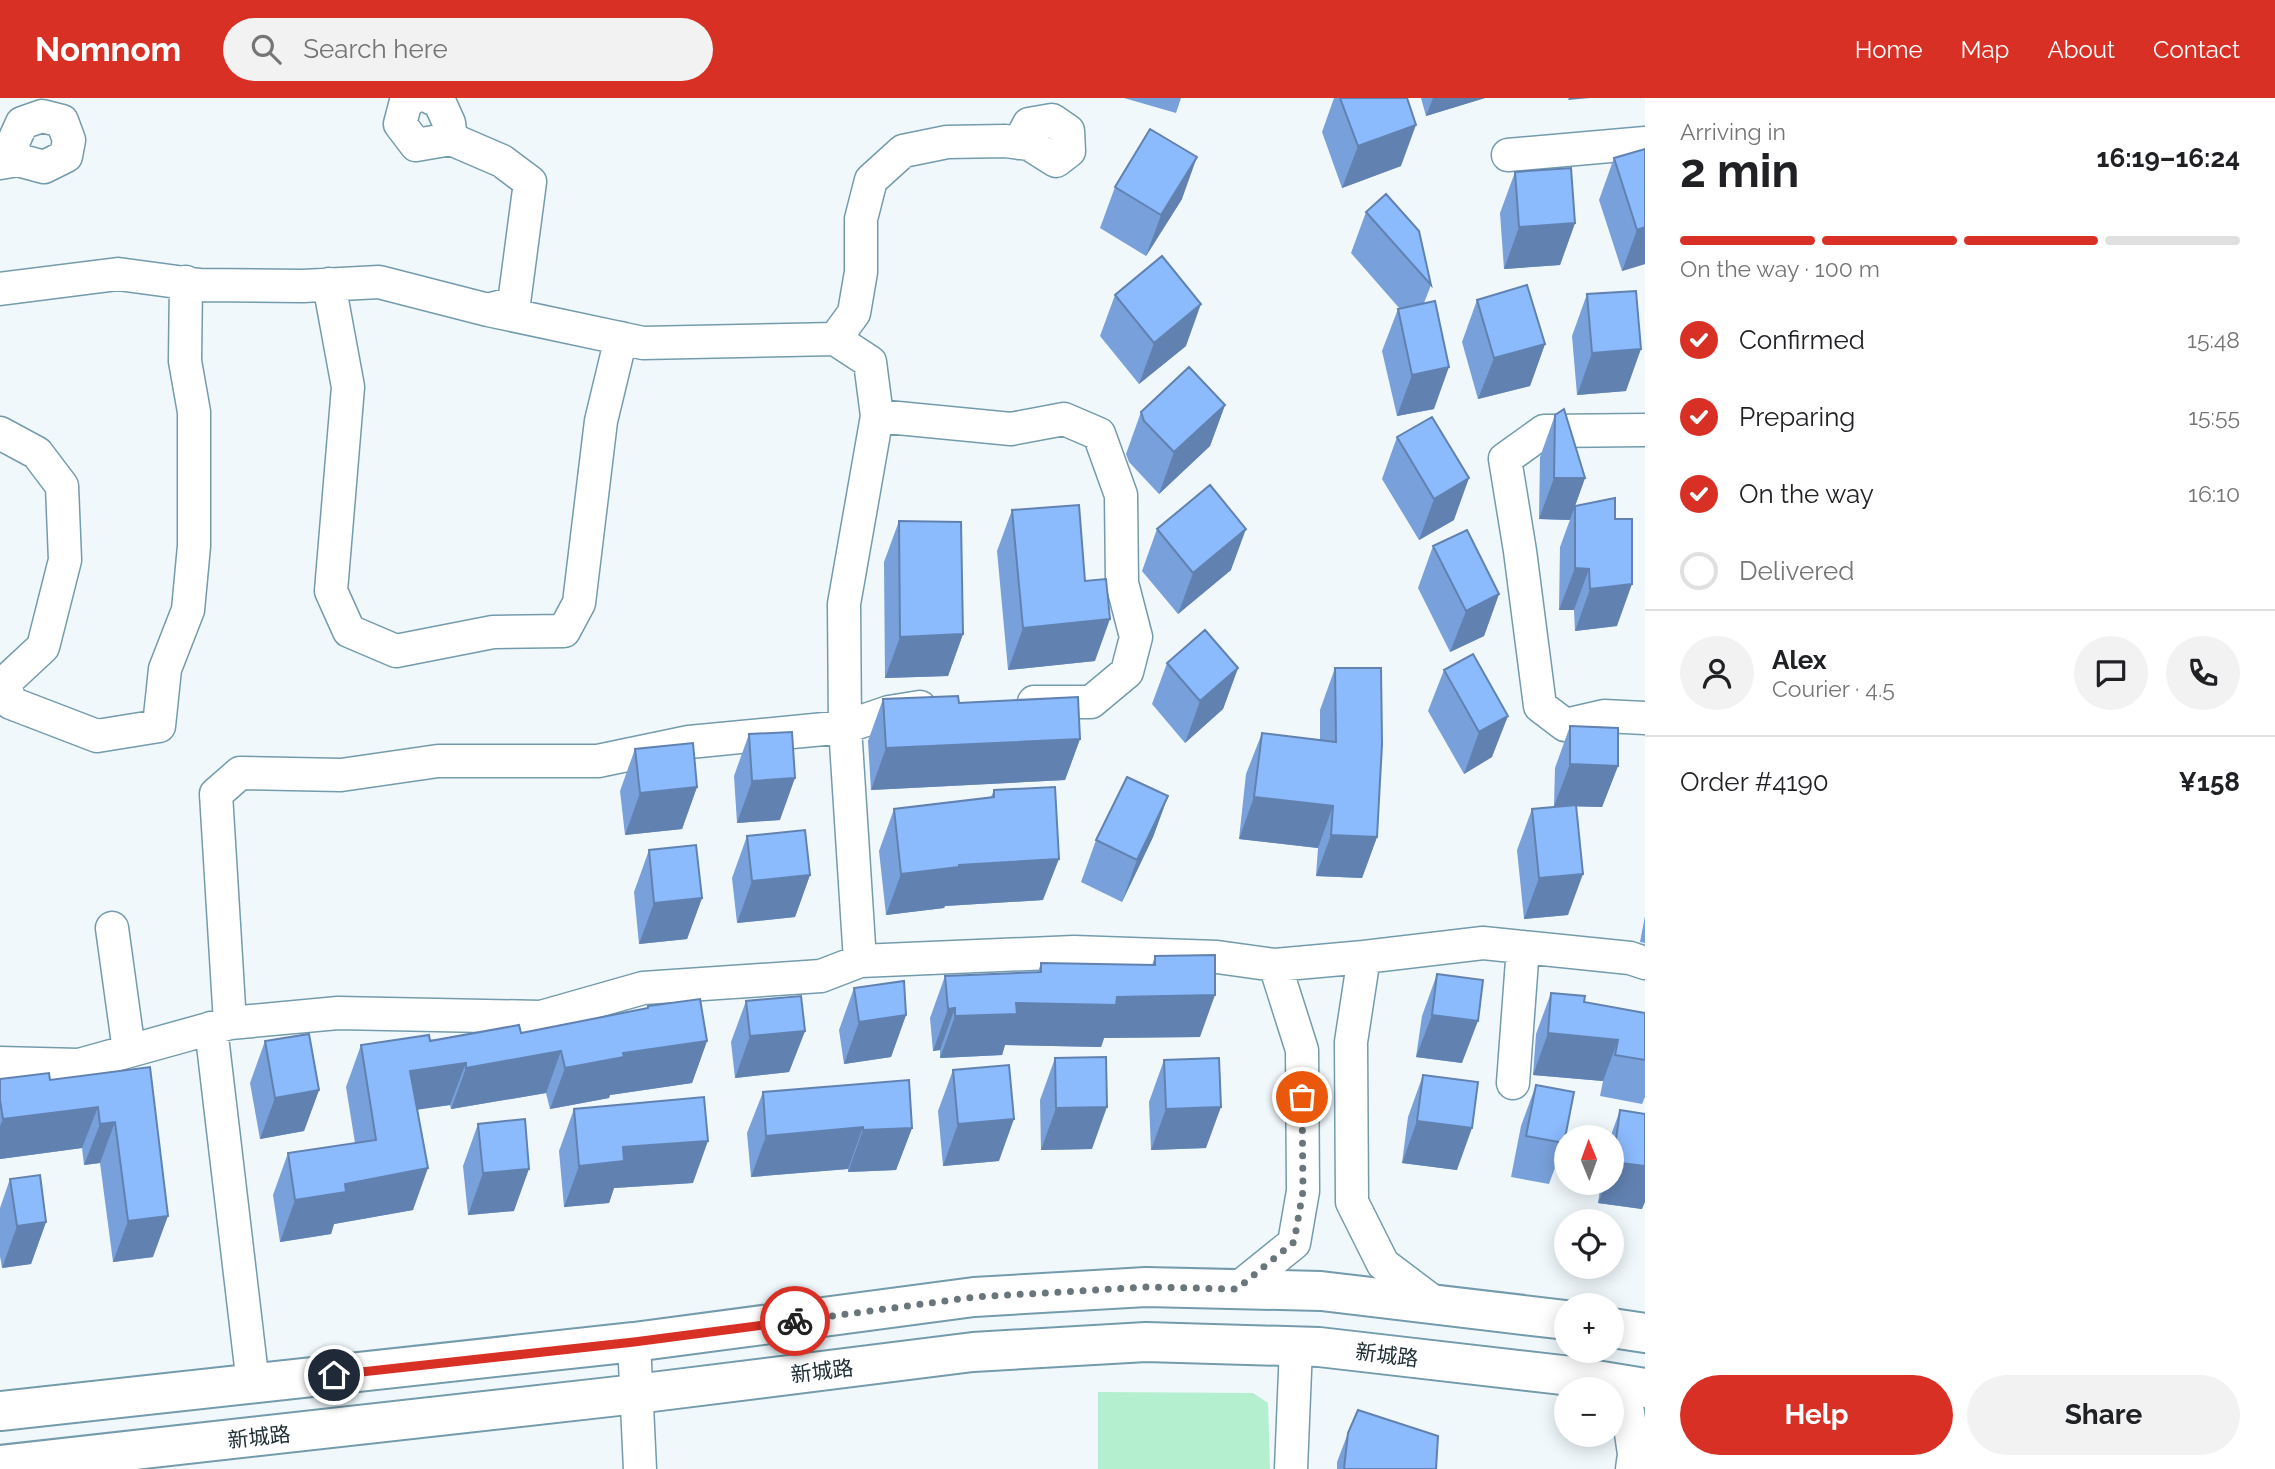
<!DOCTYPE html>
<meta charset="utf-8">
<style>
:root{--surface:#fff;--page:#f2f2f2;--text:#202124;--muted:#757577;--line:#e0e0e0;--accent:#d93025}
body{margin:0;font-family:Raleway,"Noto Sans SC",sans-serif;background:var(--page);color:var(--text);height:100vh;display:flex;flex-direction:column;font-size:26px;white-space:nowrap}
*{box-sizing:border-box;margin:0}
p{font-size:23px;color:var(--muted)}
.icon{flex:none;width:38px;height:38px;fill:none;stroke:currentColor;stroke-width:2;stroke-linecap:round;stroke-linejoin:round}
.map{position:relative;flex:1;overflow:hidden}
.details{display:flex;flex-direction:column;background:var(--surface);width:630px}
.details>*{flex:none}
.needle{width:46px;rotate:359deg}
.tools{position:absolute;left:1554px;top:1027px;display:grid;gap:14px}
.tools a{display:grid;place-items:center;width:70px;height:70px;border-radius:50%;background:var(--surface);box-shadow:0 4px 18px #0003;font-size:35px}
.pin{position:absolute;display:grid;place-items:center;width:60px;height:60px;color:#fff;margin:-30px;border:4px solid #fff;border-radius:50%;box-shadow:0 2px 7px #0007}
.courier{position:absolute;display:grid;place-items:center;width:70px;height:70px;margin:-35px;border:5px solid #d93025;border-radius:50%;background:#fff;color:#222;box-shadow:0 2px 9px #0007}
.head em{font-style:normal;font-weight:700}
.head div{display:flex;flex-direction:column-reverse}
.head{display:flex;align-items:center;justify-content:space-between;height:119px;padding:0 35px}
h1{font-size:46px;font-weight:700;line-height:52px}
.bar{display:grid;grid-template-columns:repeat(4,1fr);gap:10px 7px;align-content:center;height:84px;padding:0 35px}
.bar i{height:9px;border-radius:5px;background:var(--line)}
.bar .selected{background:var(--accent)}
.bar p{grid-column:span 4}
.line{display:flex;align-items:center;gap:18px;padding:0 35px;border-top:2px solid var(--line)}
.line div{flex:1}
.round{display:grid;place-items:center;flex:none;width:74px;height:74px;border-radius:37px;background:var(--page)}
ol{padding:0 35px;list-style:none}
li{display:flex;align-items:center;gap:21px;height:77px}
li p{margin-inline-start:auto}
li .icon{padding:7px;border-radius:50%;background:var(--accent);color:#fff;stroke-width:4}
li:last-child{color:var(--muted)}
li i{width:38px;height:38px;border:4px solid var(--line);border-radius:50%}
.primary-button{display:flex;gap:14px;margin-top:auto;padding:14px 35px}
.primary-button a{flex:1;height:80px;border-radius:42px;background:var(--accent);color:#fff;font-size:28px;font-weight:700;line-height:80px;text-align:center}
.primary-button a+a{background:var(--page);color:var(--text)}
header{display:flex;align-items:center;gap:42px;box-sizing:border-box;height:98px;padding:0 35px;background:var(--accent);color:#fff}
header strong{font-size:33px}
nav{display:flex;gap:38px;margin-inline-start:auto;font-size:24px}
.search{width:490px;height:63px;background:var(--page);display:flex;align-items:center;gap:18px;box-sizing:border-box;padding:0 24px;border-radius:38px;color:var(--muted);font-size:26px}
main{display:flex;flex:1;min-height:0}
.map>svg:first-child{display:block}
.green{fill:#b4efcf}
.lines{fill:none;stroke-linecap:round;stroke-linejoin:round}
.minor-casing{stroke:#749bab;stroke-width:35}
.major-casing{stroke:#749bab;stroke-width:42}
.minor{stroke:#fff;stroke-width:32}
.major{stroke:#fff;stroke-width:38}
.wall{fill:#78a0da}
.shaded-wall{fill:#6182b1}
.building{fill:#8bbafd;stroke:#6182b1;stroke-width:2}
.done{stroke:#69767b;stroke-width:7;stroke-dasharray:0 12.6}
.route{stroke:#d93025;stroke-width:9}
.labels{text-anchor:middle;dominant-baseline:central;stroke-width:5;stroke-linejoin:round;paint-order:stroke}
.street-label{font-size:21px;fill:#203036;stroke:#fff}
</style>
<header>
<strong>Nomnom</strong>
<div class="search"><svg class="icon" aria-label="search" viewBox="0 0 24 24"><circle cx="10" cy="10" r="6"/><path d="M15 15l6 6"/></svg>Search here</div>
<nav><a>Home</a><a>Map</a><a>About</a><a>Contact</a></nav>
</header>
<main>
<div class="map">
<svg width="1645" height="1371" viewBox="0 0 1645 1371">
<rect width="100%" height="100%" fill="#f0f8fc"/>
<path class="green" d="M 1098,1294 L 1253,1295 L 1268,1305 L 1270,1371 L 1098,1371 Z"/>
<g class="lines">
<defs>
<path id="minor" d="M 413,0 L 406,3 L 400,26 L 416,47 L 451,41 L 502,63 L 530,84 L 514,205 L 488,212
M 431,0 L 439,3 L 449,25 L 451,41
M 1508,57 L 1645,45
M 0,65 L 18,62 L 44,69 L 66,58 L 69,42 L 62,23 L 42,18 L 22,25 L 12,47 L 18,62
M 329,186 L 348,289 L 331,493 L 349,533 L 396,553 L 493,534 L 564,533 L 579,505 L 601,323 L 621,240
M 0,191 L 118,176 L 200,187 L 303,188 L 379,184 L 488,212 L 643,245 L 835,241 L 870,264 L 877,318 L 844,506 L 845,629 L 860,863
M 835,241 L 854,215 L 861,174 L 861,121 L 871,82 L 903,53 L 947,44 L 1005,43 L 1029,46 L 1056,63 L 1069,53 L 1068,33 L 1052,22 L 1029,26 L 1019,45
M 877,318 L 1011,331 L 1064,321 L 1099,336 L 1121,397 L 1122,485 L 1136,539 L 1127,574 L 1091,604 L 1034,604
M 1645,332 L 1544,333 L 1505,361 L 1520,453 L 1540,608 L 1565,627 L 1604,618 L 1645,620
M 0,335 L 37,355 L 62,388 L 65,462 L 43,549 L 0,589
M 4,585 L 11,605 L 97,638 L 159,628 L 165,571 L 188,512 L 194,448 L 194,314 L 185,263 L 186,184
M 112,830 L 129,953
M 1364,859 L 1351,944 L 1352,1104 L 1383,1166 L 1436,1206
M 230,925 L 216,696 L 240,675 L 341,677 L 438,663 L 598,663 L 689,644 L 845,629 L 889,614 L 920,609
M 211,930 L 253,1286
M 0,965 L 79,967 L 230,925 L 338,915 L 541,919 L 643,890 L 821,878 L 860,863 L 1074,854 L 1217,859 L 1275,867 L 1364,859 L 1483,845 L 1630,860 L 1645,865
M 1513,985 L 1523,849
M 1237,1191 L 1294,1145 L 1303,1093 L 1302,952 L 1275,867
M 634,1244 L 640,1371
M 1624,1287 L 1634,1356 L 1632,1371
M 1291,1371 L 1296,1249"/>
<path id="major" d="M 1612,1230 L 1645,1235
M 0,1313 L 634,1244 L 974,1199 L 1146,1189 L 1321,1193 L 1566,1222
M 0,1367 L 636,1296 L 973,1254 L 1146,1244 L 1319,1249 L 1571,1278 L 1645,1290"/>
</defs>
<use href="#minor" class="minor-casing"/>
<use href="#major" class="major-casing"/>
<use href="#minor" class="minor"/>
<use href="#major" class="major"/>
</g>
<path class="wall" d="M 1124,0 L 1181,0 L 1176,15 Z
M 1334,0 L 1407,0 L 1401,68 L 1342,90 L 1322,34 Z
M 1421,0 L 1485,0 L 1426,18 Z
M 1645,51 L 1645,166 L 1622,173 L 1599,102 L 1614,60 Z
M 1515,74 L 1575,125 L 1560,167 L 1504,171 L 1500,115 Z
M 1115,89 L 1182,101 L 1146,158 L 1100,130 Z
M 1366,114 L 1431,187 L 1424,205 L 1434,311 L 1397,318 L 1382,253 L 1398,211 L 1400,211 L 1351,155 Z
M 1587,196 L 1626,293 L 1577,297 L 1572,238 Z
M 1115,197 L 1186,248 L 1139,286 L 1100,238 Z
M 1477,202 L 1545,246 L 1530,288 L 1478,301 L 1462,244 Z
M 1225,307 L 1210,348 L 1159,396 L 1129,364 L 1126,356 L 1141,314 Z
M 1555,317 L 1585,380 L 1570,422 L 1539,421 L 1540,359 Z
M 1397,339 L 1454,422 L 1419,442 L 1382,381 Z
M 1575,408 L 1615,421 L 1617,528 L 1575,533 L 1574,512 L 1559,512 L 1560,449 Z
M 1012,412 L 1085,483 L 1095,563 L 1008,572 L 997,453 Z
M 899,423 L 963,536 L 948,578 L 885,580 L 884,464 Z
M 1157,431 L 1231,472 L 1178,516 L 1142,473 Z
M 1433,448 L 1499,496 L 1484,538 L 1450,554 L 1418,490 Z
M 1473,556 L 1492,659 L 1464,676 L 1428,613 L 1444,572 Z
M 1167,565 L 1238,570 L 1223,611 L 1185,645 L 1152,606 Z
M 1335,570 L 1377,739 L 1362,780 L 1316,778 L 1318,750 L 1239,741 L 1246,676 L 1262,635 L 1320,642 L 1320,612 Z
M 883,601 L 959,605 L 1080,641 L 1065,682 L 871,692 L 868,643 Z
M 1570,628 L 1618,668 L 1602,709 L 1576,708 L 1568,817 L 1524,821 L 1517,752 L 1532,711 L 1561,708 L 1554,708 L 1555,670 Z
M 749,636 L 780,722 L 737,725 L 734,678 Z
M 635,651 L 697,689 L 682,731 L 625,737 L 620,693 Z
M 994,692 L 1043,802 L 945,808 L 944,810 L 886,817 L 879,753 L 894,711 L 991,699 Z
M 1168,698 L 1153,739 L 1122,804 L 1081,784 L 1096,742 Z
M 747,738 L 810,777 L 795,819 L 737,825 L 732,780 Z
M 649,752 L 702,800 L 687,841 L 639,846 L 634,794 Z
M 1645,818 L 1645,845 L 1640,844 Z
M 1155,858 L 1200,939 L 1104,940 L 1101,949 L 1005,947 L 1002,957 L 940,960 L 940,952 L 933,953 L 930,920 L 945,878 L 1038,874 L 1041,865 L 1152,867 Z
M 1437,876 L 1462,965 L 1416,959 L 1422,918 Z
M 854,890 L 906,917 L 891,959 L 844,966 L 839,932 Z
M 1551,895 L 1584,904 L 1645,915 L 1645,999 L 1642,1006 L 1600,998 L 1603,983 L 1533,977 L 1536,936 Z
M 746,903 L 805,933 L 789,974 L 735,980 L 731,944 Z
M 648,908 L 707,943 L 692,985 L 610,997 L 609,1000 L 550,1011 L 546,995 L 451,1011 L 450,1007 L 417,1011 L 413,1112 L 334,1126 L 331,1136 L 280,1144 L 273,1097 L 288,1055 L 355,1045 L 346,989 L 361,947 L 521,935 L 647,911 Z
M 265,943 L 319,992 L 304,1033 L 260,1041 L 250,985 Z
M 1055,960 L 1092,1051 L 1041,1052 L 1040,1002 Z
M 1164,962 L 1206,1050 L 1151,1052 L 1149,1004 Z
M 150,969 L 153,1159 L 113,1164 L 100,1065 L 84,1067 L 82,1050 L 0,1061 L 0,981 L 50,982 Z
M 953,972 L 999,1063 L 943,1068 L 938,1013 Z
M 1423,977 L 1457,1072 L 1402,1065 L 1408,1019 Z
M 1536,987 L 1564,1045 L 1549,1086 L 1511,1079 L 1521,1028 Z
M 763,994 L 912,1030 L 896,1072 L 848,1074 L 848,1071 L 751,1079 L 747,1035 Z
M 574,1011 L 693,1085 L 614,1090 L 609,1105 L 564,1109 L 559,1053 Z
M 1620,1012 L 1642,1111 L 1598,1105 L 1601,1085 L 1612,1085 L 1612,1040 L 1610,1040 Z
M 478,1026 L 514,1113 L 468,1117 L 463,1068 Z
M 10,1081 L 46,1124 L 31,1166 L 2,1170 L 0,1158 L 0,1110 Z
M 1348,1335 L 1436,1371 L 1337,1371 L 1337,1364 Z"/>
<path class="shaded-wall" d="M 1433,0 L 1485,0 L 1426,18 Z
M 1569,0 L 1590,0 L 1568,2 Z
M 1416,27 L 1401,68 L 1342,90 L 1358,48 Z
M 1197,59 L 1182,101 L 1146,158 L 1161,117 Z
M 1575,125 L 1560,167 L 1504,171 L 1519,129 Z
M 1645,129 L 1645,166 L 1622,173 L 1637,132 Z
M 1201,206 L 1186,248 L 1139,286 L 1154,245 Z
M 1545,246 L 1530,288 L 1478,301 L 1494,260 Z
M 1641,251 L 1626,293 L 1577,297 L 1592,255 Z
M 1449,269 L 1434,311 L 1397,318 L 1412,277 Z
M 1225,307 L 1210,348 L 1159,396 L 1174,354 Z
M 1469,380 L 1454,422 L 1419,442 L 1434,401 Z
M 1554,380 L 1585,380 L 1570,422 L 1539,421 Z
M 1246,431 L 1231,472 L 1178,516 L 1193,475 Z
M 1575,470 L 1589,471 L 1574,512 L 1559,512 Z
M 1632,486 L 1617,528 L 1575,533 L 1590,491 Z
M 1499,496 L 1484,538 L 1450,554 L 1466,513 Z
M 1110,521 L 1095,563 L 1008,572 L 1023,530 Z
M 963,536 L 948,578 L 885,580 L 900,539 Z
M 1238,570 L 1223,611 L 1185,645 L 1200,603 Z
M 1508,618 L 1492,659 L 1464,676 L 1479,634 Z
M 1080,641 L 1065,682 L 871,692 L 886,650 Z
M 1570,666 L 1618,668 L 1602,709 L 1554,708 Z
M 795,680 L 780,722 L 737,725 L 752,683 Z
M 697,689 L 682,731 L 625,737 L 640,695 Z
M 1168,698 L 1153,739 L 1122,804 L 1137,762 Z
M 1254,699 L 1333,708 L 1318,750 L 1239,741 Z
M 1331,737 L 1377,739 L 1362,780 L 1316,778 Z
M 1059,761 L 1043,802 L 945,808 L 944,810 L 886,817 L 901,776 L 959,767 Z
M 1583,776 L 1568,817 L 1524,821 L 1539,780 Z
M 810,777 L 795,819 L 737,825 L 752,783 Z
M 702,800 L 687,841 L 639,846 L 654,805 Z
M 1215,897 L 1200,939 L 1104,940 L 1101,949 L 1005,947 L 1002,957 L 940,960 L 955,918 L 1016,905 L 1117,899 Z
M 955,910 L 940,952 L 933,953 L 948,911 Z
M 906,917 L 891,959 L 844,966 L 859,924 Z
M 1432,917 L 1478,923 L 1462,965 L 1416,959 Z
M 805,933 L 789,974 L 735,980 L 750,938 Z
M 1548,935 L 1618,942 L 1603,983 L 1533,977 Z
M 707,943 L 692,985 L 610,997 L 609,1000 L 550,1011 L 565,970 L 623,955 Z
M 561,953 L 546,995 L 451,1011 L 466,970 Z
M 466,965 L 450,1007 L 395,1015 L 410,973 Z
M 319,992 L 304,1033 L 260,1041 L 275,1000 Z
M 98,1009 L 82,1050 L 0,1061 L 0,1028 L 3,1021 Z
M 1107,1009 L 1092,1051 L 1041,1052 L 1056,1010 Z
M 1221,1009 L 1206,1050 L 1151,1052 L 1166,1011 Z
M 1014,1021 L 999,1063 L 943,1068 L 958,1026 Z
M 1417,1023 L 1472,1030 L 1457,1072 L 1402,1065 Z
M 115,1024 L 100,1065 L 84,1067 L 100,1026 Z
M 863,1029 L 848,1071 L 751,1079 L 766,1038 Z
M 912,1030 L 896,1072 L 848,1074 L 863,1032 Z
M 708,1043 L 693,1085 L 614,1090 L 609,1105 L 564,1109 L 579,1068 L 623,1049 Z
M 1613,1064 L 1645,1068 L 1645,1104 L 1642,1111 L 1598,1105 L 1606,1085 L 1612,1085 L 1612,1068 Z
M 428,1070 L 413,1112 L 334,1126 L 331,1136 L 280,1144 L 295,1102 L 345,1086 Z
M 529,1071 L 514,1113 L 468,1117 L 483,1075 Z
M 168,1118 L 153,1159 L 113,1164 L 128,1123 Z
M 46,1124 L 31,1166 L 2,1170 L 17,1128 Z"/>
<path class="building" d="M 1340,0 L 1407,0 L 1416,27 L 1358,48 Z
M 1150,31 L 1197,59 L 1161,117 L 1115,89 Z
M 1645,51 L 1645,129 L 1637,132 L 1614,60 Z
M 1571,70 L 1575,125 L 1519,129 L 1515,74 Z
M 1386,96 L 1419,133 L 1431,187 L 1366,114 Z
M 1162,158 L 1201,206 L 1154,245 L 1115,197 Z
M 1527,187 L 1545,246 L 1494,260 L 1477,202 Z
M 1636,193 L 1641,251 L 1592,255 L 1587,196 Z
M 1435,203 L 1449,269 L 1412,277 L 1398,211 Z
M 1189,269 L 1225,307 L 1174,354 L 1144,323 L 1141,314 Z
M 1564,311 L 1585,380 L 1554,380 L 1555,317 Z
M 1432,319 L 1469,380 L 1434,401 L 1397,339 Z
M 1210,387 L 1246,431 L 1193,475 L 1157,431 Z
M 1615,400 L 1615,421 L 1632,421 L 1632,486 L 1590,491 L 1589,471 L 1575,470 L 1575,408 Z
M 1079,407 L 1085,483 L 1106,481 L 1110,521 L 1023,530 L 1012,412 Z
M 899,423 L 961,424 L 963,536 L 900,539 Z
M 1467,432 L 1499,496 L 1466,513 L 1433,448 Z
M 1205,532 L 1238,570 L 1200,603 L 1167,565 Z
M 1473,556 L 1508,618 L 1479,634 L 1444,572 Z
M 1335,570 L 1381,570 L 1382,646 L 1377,739 L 1331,737 L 1333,708 L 1254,699 L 1262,635 L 1336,644 Z
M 958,598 L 959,605 L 1078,599 L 1080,641 L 886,650 L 883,601 Z
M 1570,628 L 1618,630 L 1618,668 L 1570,666 Z
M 792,634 L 795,680 L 752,683 L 749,636 Z
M 693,645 L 697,689 L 640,695 L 635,651 Z
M 1127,679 L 1168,698 L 1137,762 L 1096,742 Z
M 1055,689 L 1059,761 L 959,767 L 959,769 L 901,776 L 894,711 L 994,699 L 994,692 Z
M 1576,707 L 1583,776 L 1539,780 L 1532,711 Z
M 805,732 L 810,777 L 752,783 L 747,738 Z
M 696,747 L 702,800 L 654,805 L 649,752 Z
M 1215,857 L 1215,897 L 1117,899 L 1116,907 L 1016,905 L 1017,916 L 955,918 L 955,910 L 948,911 L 945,878 L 1041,874 L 1041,865 L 1155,867 L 1155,858 Z
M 1437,876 L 1483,882 L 1478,923 L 1432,917 Z
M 904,883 L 906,917 L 859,924 L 854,890 Z
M 1551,895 L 1585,898 L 1584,904 L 1645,915 L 1645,962 L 1615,957 L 1618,942 L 1548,935 Z
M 801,898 L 805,933 L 750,938 L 746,903 Z
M 700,901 L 707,943 L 623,955 L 624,959 L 565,970 L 561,953 L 466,970 L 466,965 L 410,973 L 428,1070 L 345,1086 L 346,1094 L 295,1102 L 288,1055 L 376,1042 L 361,947 L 429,937 L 430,943 L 519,927 L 521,935 L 648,910 L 648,908 Z
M 309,936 L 319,992 L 275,1000 L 265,943 Z
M 1106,959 L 1107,1009 L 1056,1010 L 1055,960 Z
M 1219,960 L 1221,1009 L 1166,1011 L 1164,962 Z
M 1009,967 L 1014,1021 L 958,1026 L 953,972 Z
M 150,969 L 168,1118 L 128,1123 L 115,1024 L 100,1026 L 98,1009 L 3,1021 L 0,1002 L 0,981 L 49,975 L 50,982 Z
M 1423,977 L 1478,984 L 1472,1030 L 1417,1023 Z
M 909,982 L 912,1030 L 863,1032 L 863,1029 L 766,1038 L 763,994 Z
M 1536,987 L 1574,994 L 1564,1045 L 1526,1038 Z
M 704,999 L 708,1043 L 623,1049 L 624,1063 L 579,1068 L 574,1011 Z
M 1620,1012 L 1645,1016 L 1645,1068 L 1613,1064 Z
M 525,1021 L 529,1071 L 483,1075 L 478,1026 Z
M 40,1077 L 46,1124 L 17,1128 L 10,1081 Z
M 1358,1312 L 1438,1338 L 1436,1371 L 1344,1371 L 1348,1335 Z"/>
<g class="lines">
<path class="done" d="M 795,1223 L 975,1199 L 1146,1189 L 1237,1191 L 1294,1144 L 1303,1093 L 1302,999"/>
<path class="route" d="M 334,1277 L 634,1244 L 795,1223"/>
</g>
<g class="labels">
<g class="street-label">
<text transform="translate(1387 1257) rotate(7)">新城路</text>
<text transform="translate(822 1273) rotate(-7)">新城路</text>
<text transform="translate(259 1339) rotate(-6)">新城路</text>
</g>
</g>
</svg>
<div class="tools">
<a><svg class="needle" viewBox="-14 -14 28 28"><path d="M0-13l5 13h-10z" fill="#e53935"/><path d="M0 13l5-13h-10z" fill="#757577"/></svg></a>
<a><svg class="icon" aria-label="locate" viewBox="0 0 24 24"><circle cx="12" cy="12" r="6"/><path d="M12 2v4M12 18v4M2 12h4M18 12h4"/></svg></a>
<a>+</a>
<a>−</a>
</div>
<div class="pin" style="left:1302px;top:999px;background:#ea580c"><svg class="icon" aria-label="bag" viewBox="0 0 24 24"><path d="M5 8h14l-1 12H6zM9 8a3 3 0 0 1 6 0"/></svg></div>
<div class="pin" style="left:334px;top:1277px;background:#1f2937"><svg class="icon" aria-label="home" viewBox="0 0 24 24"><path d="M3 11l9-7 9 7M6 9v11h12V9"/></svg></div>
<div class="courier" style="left:795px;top:1223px"><svg class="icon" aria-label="bike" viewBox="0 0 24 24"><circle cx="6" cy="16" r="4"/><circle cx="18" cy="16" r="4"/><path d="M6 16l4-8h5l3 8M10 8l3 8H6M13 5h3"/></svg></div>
</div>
<section class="details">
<div class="head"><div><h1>2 min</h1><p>Arriving in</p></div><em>16:19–16:24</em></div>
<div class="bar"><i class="selected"></i><i class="selected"></i><i class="selected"></i><i></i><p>On the way · 100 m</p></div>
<ol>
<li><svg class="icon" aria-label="check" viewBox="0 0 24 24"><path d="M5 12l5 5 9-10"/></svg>Confirmed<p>15:48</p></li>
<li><svg class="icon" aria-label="check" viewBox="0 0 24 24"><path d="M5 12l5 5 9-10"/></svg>Preparing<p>15:55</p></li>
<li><svg class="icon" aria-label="check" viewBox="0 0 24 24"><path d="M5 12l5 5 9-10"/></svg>On the way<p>16:10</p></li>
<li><i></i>Delivered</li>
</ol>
<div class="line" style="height:126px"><a class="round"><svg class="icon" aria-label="person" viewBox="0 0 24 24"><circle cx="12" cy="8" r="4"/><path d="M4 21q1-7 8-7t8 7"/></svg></a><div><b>Alex</b><p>Courier · 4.5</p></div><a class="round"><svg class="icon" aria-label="chat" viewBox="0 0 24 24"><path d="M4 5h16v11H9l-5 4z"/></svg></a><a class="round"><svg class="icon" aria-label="phone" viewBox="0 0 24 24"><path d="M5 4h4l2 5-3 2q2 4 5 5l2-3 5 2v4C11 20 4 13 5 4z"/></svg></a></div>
<div class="line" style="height:91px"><div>Order #4190</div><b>¥158</b></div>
<div class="primary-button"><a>Help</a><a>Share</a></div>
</section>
</main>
